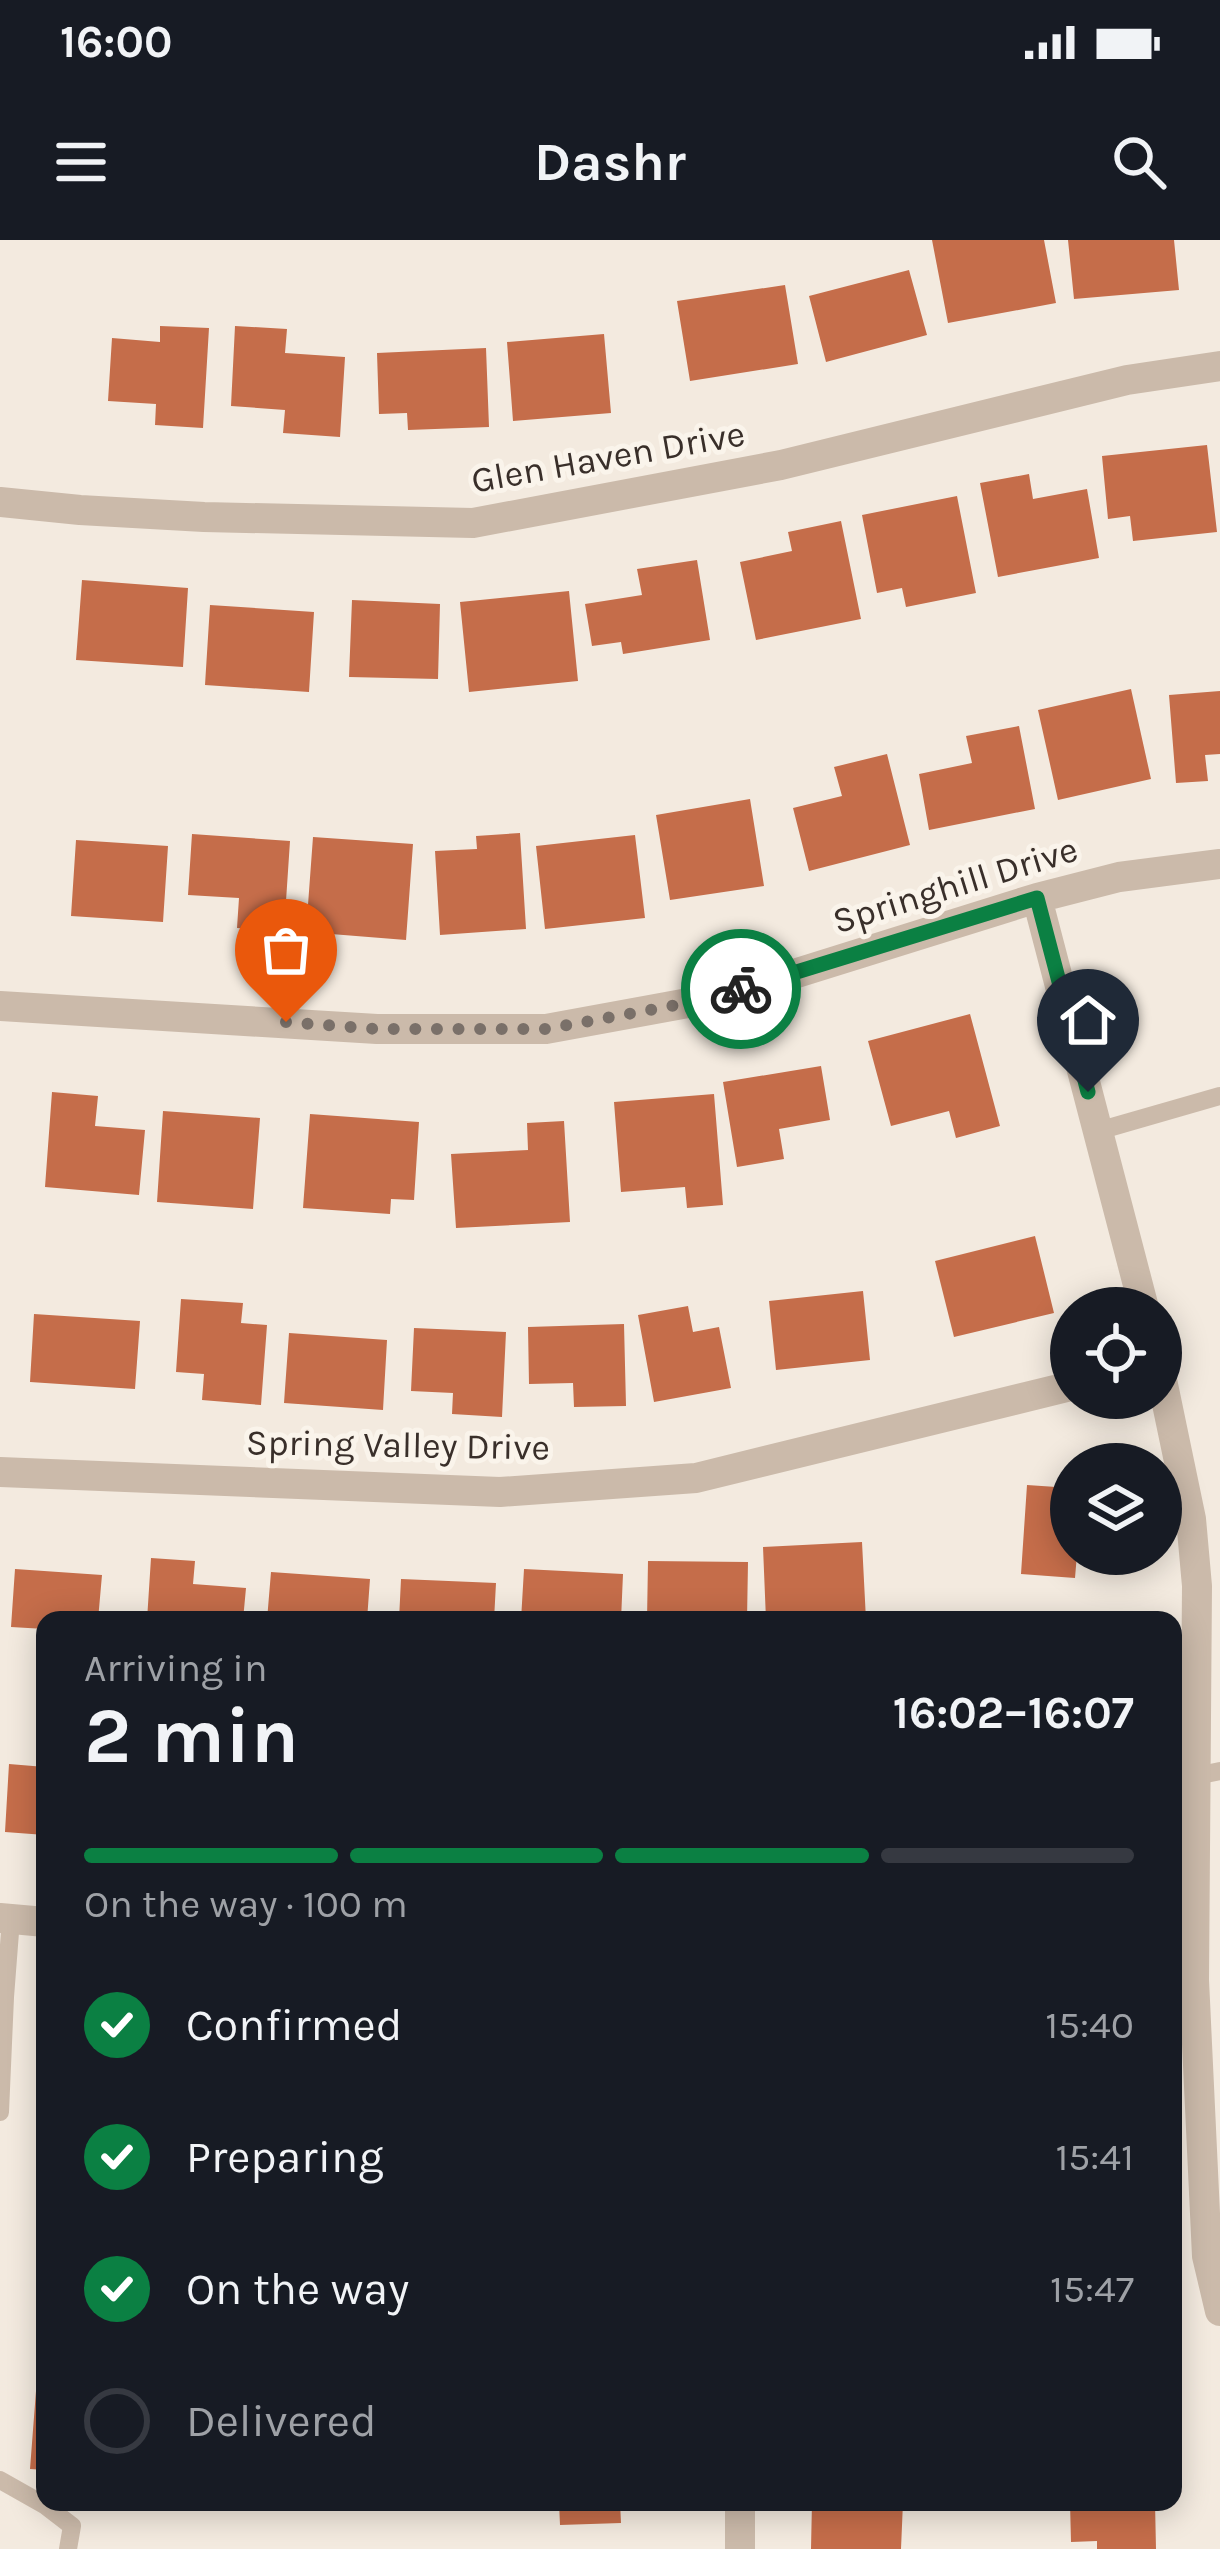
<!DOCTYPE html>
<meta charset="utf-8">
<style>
:root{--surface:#171b24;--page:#20242c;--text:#f1f3f6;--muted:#9ea1a6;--line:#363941;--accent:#0b8043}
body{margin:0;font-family:Karla,sans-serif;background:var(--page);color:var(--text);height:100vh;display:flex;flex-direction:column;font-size:45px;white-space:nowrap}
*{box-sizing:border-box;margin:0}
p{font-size:39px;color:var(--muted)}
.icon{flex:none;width:66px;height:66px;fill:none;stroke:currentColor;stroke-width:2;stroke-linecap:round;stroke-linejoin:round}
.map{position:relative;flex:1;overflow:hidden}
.sheet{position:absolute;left:36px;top:1371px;width:1146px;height:900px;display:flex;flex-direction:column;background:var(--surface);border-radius:24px;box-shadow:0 6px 30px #0003}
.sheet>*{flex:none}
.buttons{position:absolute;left:1050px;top:1047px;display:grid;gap:24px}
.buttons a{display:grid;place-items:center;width:132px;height:132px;border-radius:50%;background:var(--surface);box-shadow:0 6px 30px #0003;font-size:60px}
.pin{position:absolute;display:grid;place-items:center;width:102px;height:102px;color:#fff;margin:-123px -51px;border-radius:50% 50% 50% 0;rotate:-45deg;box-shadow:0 0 12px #0007}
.pin .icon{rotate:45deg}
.courier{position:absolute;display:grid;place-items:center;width:120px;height:120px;margin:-60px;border:9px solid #0b8043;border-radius:50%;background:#fff;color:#222;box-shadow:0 3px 15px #0007}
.headline em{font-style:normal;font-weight:700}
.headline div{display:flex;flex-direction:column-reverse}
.headline{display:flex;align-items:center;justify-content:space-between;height:204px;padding:0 48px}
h1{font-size:78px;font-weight:700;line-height:90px}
.bar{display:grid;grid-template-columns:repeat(4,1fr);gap:18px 12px;align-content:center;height:144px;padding:0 48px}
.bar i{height:15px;border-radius:9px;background:var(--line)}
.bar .active{background:var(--accent)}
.bar p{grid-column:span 4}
ol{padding:0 48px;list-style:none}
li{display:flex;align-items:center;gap:36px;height:132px}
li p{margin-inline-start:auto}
li .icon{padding:12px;border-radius:50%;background:var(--accent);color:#fff;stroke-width:4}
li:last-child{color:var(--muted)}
li i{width:66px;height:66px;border:6px solid var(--line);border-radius:50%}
.status{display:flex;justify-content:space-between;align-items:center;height:84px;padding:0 60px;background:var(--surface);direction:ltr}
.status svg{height:33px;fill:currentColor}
header{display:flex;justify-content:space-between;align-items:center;height:156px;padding:0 48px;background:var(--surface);font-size:54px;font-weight:700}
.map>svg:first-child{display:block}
.building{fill:#c56d4a}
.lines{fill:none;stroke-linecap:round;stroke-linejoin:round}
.service{stroke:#cbbaaa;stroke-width:18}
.minor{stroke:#cbbaaa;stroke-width:30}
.done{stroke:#7a7069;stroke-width:12;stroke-dasharray:0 21.6}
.route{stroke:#0b8043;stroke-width:15}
.labels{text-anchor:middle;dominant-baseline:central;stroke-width:10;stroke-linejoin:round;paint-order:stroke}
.street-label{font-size:36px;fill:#392f2a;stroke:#faf4eb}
</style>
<div class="status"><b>16:00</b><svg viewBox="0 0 49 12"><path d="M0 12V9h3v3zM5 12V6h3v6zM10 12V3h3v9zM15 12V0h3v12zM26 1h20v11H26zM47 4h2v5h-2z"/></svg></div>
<header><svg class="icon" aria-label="menu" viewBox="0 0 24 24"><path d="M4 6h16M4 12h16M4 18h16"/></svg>Dashr<svg class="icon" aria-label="search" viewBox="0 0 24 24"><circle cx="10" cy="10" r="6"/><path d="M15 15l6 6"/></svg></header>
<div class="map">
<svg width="1220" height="2309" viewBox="0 0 1220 2309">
<rect width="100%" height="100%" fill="#f3eadf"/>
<path class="building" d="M 932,0 L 1044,0 L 1056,63 L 948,83 Z
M 1068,0 L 1174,0 L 1179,50 L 1074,59 Z
M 909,30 L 927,95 L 826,122 L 809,56 Z
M 785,45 L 798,124 L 690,141 L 677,61 Z
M 160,86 L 209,88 L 203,188 L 155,185 L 156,164 L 108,161 L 112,98 L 160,102 Z
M 235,86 L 287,89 L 285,113 L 345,117 L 340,197 L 283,193 L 285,170 L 231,166 Z
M 604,94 L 611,173 L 513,181 L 507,102 Z
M 486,108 L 489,187 L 408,190 L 407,173 L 379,174 L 377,113 Z
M 1207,205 L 1217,292 L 1133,301 L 1130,276 L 1108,279 L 1102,216 Z
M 1029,234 L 1033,259 L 1087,249 L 1099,318 L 998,337 L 980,243 Z
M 957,256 L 976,353 L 906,367 L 902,348 L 877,353 L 862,275 Z
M 841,281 L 861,379 L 756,400 L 740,322 L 792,311 L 788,292 Z
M 697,320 L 710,400 L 623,414 L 621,402 L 592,406 L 585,364 L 642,355 L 637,329 Z
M 82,340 L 188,348 L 183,427 L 76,420 Z
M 569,351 L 578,441 L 469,452 L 460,362 Z
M 352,360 L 440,364 L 438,439 L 349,437 Z
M 210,365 L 314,372 L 309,452 L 205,445 Z
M 1131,449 L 1151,539 L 1058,560 L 1038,470 Z
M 1220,451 L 1220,514 L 1205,515 L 1208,541 L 1176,543 L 1169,455 Z
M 1019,486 L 1035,569 L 929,590 L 919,534 L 972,523 L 966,496 Z
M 887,514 L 910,605 L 809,631 L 793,568 L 842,556 L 834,527 Z
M 750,559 L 764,646 L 670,660 L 656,575 Z
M 520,593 L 526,689 L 440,695 L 435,611 L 477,609 L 476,596 Z
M 192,594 L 290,601 L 284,691 L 237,688 L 239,658 L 188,655 Z
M 635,595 L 645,678 L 545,689 L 536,606 Z
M 313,597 L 413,604 L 406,700 L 306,692 Z
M 76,600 L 168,606 L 163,682 L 71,676 Z
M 970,774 L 1000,886 L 956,898 L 949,871 L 891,886 L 868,801 Z
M 821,826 L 830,880 L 779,889 L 784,919 L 737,927 L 723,842 Z
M 52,852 L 98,856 L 95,886 L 145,890 L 139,955 L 45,947 Z
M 714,854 L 723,965 L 687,968 L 685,947 L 621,952 L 614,862 Z
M 163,871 L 260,878 L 253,969 L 157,962 Z
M 310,874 L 419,882 L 414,960 L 391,959 L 390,974 L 303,968 Z
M 564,881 L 570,982 L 456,988 L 451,914 L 528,910 L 527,883 Z
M 1035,996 L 1054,1073 L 954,1097 L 935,1021 Z
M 863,1051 L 870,1120 L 776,1130 L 769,1061 Z
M 181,1059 L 243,1063 L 241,1083 L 267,1085 L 261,1165 L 202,1160 L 204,1134 L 176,1132 Z
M 688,1066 L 693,1092 L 719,1087 L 731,1148 L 654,1162 L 638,1075 Z
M 34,1074 L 140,1081 L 135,1149 L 30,1142 Z
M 624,1084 L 626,1166 L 574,1167 L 573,1143 L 529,1144 L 528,1087 Z
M 414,1088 L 506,1092 L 502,1177 L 452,1174 L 453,1153 L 411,1151 Z
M 289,1093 L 387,1100 L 383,1170 L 284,1163 Z
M 1027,1245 L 1071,1248 L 1071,1314 L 1077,1314 L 1075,1338 L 1021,1334 Z
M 862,1302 L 866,1380 L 766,1380 L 763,1307 Z
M 151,1318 L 195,1321 L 193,1344 L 246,1348 L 243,1380 L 147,1380 Z
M 648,1321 L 748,1322 L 747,1380 L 647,1380 Z
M 15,1329 L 102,1335 L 98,1380 L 45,1380 L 45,1389 L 11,1387 Z
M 524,1329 L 623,1334 L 621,1380 L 521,1380 Z
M 271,1332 L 370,1339 L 367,1380 L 267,1380 Z
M 401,1339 L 496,1343 L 494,1380 L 399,1380 Z
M 9,1524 L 45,1527 L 45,1595 L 5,1592 Z
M 42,2073 L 45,2074 L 45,2230 L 30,2229 Z
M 559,2262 L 620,2262 L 621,2283 L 560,2285 Z
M 812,2262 L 903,2262 L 901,2309 L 811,2309 Z
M 1070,2262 L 1155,2262 L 1156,2309 L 1097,2309 L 1097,2301 L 1071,2302 Z"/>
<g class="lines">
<path class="service" d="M 1098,891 L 1220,856
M 1196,1536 L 1220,1531
M 0,1872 L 5,1757 L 11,1679
M 0,2240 L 46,2266 L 72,2286 L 68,2309"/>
<path class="minor" d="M 0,262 L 80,270 L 204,277 L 473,283 L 781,225 L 1127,140 L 1220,126
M 1037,658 L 1144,1068
M 0,766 L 377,789 L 546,789 L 688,763 L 781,738 L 1037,658 L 1119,637 L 1220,624
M 1161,1135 L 1191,1279 L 1197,1346 L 1194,1740 L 1207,2016 L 1220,2071
M 0,1232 L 500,1252 L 696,1238 L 1071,1146
M 0,1678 L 45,1682
M 740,2262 L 740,2309"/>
</g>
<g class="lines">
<path class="done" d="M 286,782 L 377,789 L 546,789 L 688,763 L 741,749"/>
<path class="route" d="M 741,749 L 1037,658 L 1088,852"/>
</g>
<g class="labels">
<g class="street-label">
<text transform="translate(608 217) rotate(-10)">Glen Haven Drive</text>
<text transform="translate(955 645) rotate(-17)">Springhill Drive</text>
<text transform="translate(398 1205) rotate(1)">Spring Valley Drive</text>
</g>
</g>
</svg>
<div class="buttons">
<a><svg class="icon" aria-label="locate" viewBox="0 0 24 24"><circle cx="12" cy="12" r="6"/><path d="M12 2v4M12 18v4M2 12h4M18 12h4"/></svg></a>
<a><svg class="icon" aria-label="layers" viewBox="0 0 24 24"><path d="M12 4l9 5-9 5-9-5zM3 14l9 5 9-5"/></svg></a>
</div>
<div class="pin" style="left:286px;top:782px;background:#ea580c"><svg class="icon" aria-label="bag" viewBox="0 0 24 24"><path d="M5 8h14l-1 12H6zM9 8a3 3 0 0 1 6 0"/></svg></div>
<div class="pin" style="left:1088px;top:852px;background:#1f2937"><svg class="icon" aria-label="home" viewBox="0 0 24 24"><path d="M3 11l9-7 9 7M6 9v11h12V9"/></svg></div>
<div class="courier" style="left:741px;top:749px"><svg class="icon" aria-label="bike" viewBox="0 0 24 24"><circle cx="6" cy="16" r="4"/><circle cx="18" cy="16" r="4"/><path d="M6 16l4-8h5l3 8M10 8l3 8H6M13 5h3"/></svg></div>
<section class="sheet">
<div class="headline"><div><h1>2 min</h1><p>Arriving in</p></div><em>16:02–16:07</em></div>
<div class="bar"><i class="active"></i><i class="active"></i><i class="active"></i><i></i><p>On the way · 100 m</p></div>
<ol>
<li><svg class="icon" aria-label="check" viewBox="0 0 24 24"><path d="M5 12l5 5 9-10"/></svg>Confirmed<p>15:40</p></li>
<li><svg class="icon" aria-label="check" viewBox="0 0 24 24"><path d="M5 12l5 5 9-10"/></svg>Preparing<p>15:41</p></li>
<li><svg class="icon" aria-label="check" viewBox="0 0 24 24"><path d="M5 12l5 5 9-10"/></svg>On the way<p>15:47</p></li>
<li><i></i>Delivered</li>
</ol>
</section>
</div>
